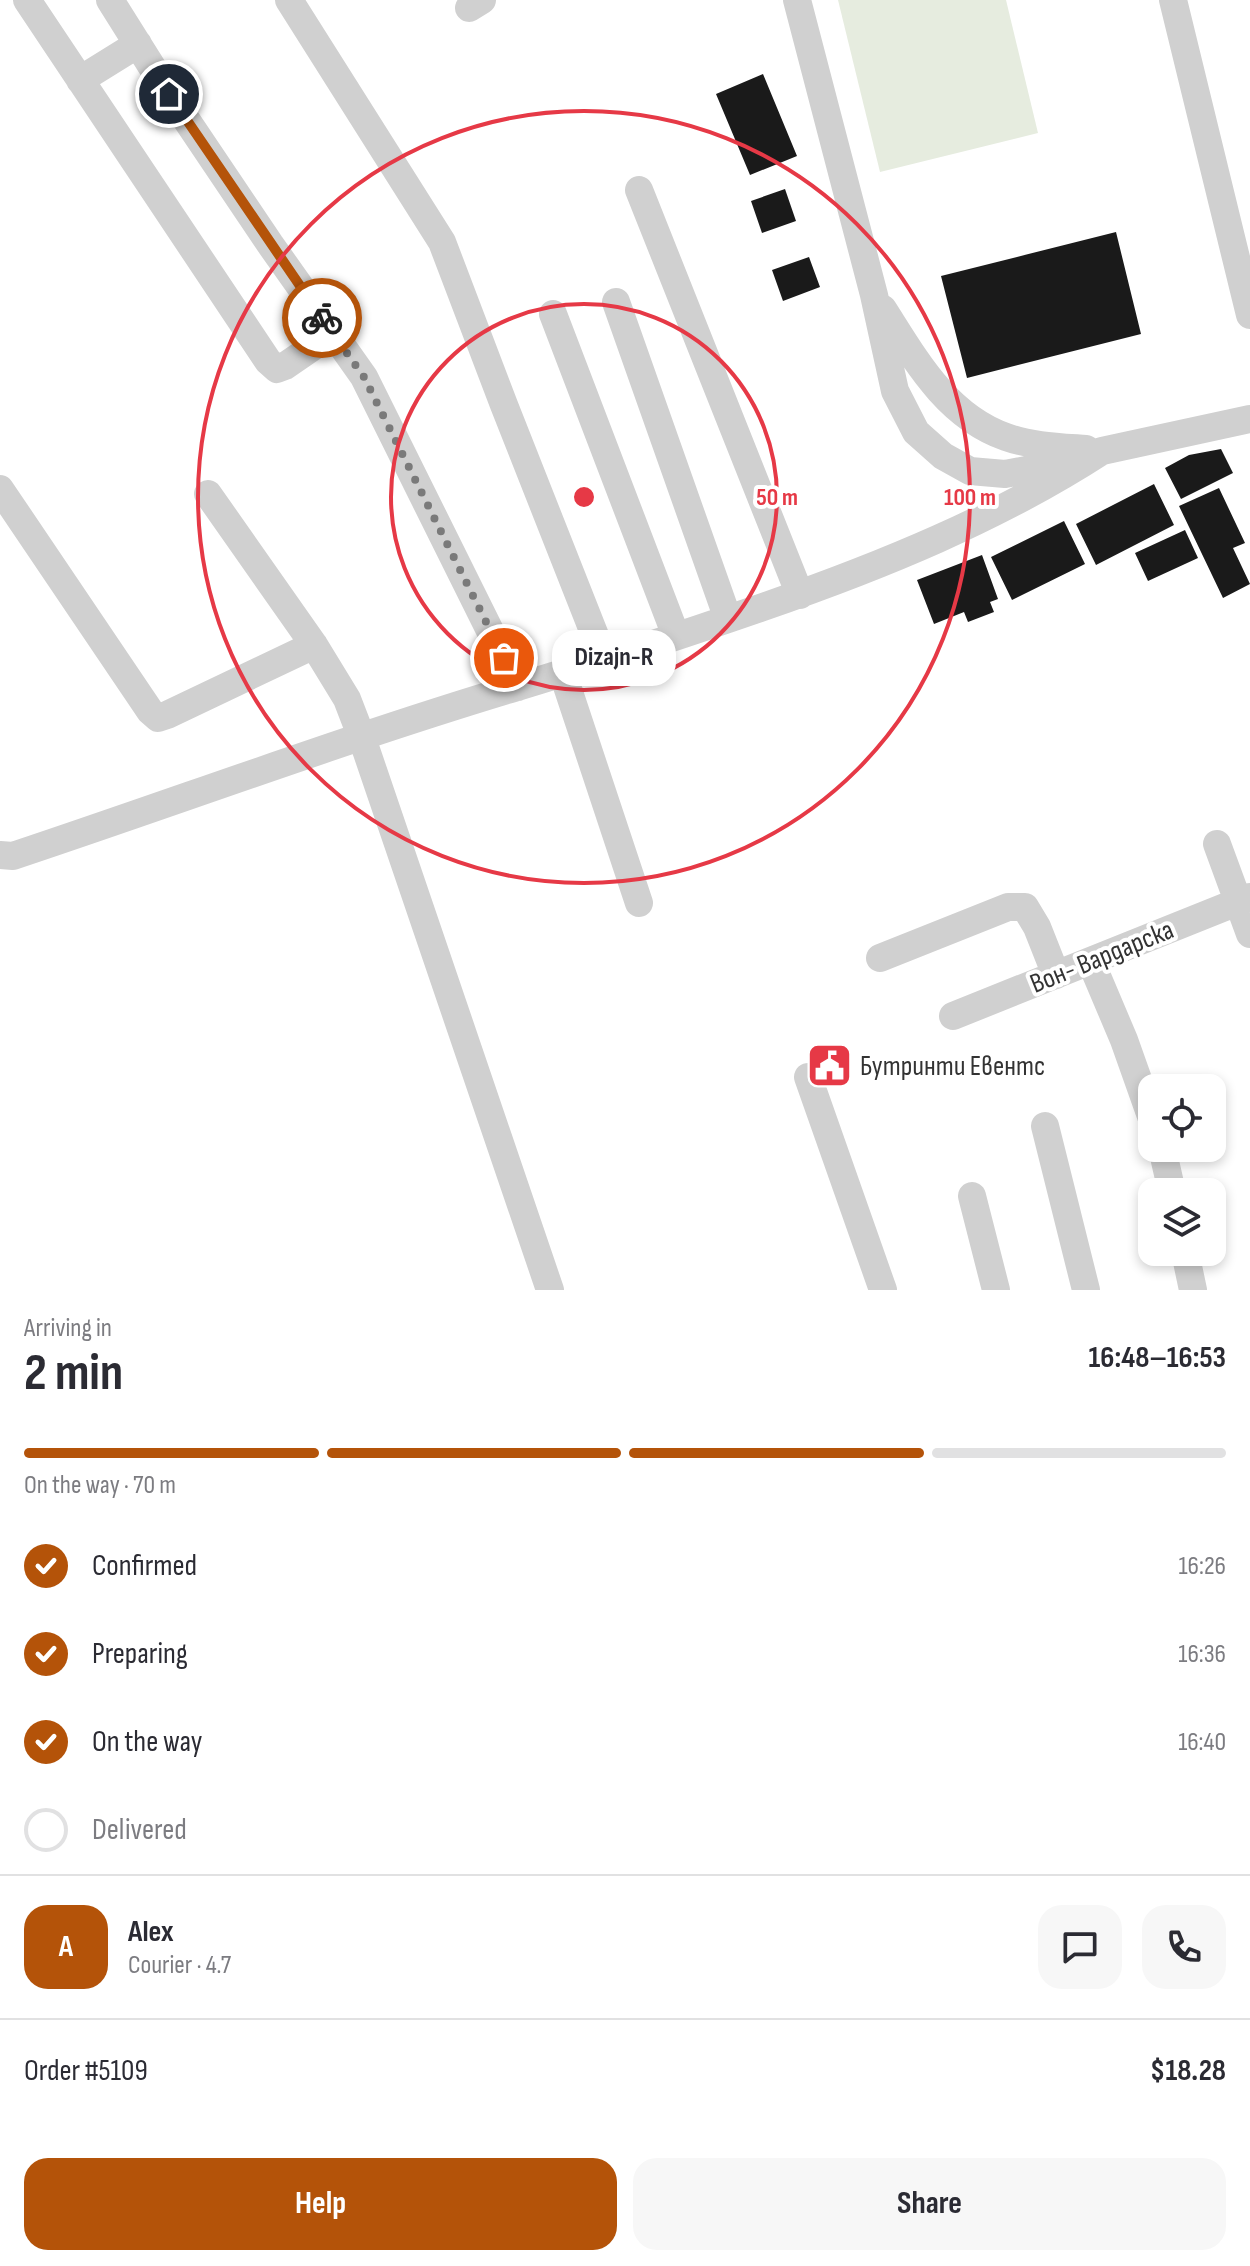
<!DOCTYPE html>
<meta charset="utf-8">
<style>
:root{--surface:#fff;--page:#f7f7f7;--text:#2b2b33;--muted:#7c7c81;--line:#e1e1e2;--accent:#b45309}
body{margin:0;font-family:"Sofia Sans Condensed",sans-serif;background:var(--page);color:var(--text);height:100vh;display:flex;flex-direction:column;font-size:30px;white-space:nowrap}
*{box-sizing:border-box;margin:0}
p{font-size:26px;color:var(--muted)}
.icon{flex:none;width:44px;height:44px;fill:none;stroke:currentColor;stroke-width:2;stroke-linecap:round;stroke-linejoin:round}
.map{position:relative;height:1290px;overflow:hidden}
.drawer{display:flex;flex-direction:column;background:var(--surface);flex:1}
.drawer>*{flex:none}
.tools{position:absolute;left:1138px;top:1074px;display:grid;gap:16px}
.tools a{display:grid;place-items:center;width:88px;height:88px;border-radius:16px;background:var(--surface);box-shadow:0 4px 12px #0003;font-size:40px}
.pin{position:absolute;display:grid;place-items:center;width:68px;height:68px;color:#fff;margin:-34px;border:4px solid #fff;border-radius:50%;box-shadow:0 2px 8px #0007}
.courier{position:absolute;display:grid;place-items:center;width:80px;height:80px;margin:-40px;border:6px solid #b45309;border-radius:50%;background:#fff;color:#222;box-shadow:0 2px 10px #0007}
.bubble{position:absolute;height:56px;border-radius:24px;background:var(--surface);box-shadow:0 4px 12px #0003;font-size:26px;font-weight:700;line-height:56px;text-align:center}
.overview em{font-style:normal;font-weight:700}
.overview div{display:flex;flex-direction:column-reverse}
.overview{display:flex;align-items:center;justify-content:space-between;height:136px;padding:0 24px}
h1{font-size:52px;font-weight:700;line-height:60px}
.bar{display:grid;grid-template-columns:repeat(4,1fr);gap:12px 8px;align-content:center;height:96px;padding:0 24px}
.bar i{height:10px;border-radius:6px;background:var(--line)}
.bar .selected{background:var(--accent)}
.bar p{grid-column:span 4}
.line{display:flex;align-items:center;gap:20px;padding:0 24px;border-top:2px solid var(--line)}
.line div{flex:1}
.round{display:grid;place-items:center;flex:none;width:84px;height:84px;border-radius:24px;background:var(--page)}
ol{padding:0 24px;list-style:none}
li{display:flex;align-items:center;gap:24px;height:88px}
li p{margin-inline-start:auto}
li .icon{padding:8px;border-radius:50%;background:var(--accent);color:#fff;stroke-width:4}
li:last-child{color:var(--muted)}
li i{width:44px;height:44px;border:4px solid var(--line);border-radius:50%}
.cta{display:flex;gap:16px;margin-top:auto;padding:16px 24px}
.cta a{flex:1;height:92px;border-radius:24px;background:var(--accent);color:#fff;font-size:32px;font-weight:700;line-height:92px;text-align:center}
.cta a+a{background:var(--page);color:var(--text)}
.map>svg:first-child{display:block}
.green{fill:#e6ecdf}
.building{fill:#1a1a1a}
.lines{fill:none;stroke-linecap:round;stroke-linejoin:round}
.minor{stroke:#d0d0d0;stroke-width:28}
.done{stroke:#7a7a7a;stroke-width:8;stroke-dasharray:0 14.4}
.route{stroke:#b45309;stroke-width:10}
.ring{fill:none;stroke:#e63946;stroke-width:4}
.labels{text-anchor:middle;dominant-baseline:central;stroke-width:8;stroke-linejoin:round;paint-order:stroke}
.street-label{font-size:28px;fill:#333;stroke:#fff}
.poi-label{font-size:28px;fill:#333;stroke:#fff;text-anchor:start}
.centre{fill:#e63946;stroke:#fff;stroke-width:4}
.ring-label{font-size:24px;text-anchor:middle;font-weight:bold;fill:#e63946;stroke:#fff;stroke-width:8;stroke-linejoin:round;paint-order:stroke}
</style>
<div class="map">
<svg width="1250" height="1290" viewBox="0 0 1250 1290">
<rect width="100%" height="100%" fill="#fff"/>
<path class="green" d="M 838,0 L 1006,0 L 1038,133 L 880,172 Z"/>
<path class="building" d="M 763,74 L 797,156 L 750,175 L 716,94 Z
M 785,189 L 796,221 L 762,233 L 751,201 Z
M 1116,232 L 1141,334 L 967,378 L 941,276 Z
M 809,257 L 820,287 L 783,301 L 772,270 Z
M 1221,449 L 1233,473 L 1181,499 L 1165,468 L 1189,455 Z
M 1154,484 L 1174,525 L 1096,565 L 1076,524 Z
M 1219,488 L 1245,543 L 1233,548 L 1250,584 L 1223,598 L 1179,506 Z
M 1064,521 L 1085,564 L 1012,600 L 991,557 Z
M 1185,530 L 1198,558 L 1148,581 L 1135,553 Z
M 982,555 L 998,599 L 990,602 L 994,612 L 968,622 L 964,612 L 934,624 L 917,580 Z"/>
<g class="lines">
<path class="minor" d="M 27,0 L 268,361 L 277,369 L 285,366 L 333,333
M 110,0 L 169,94 L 270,244 L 364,377 L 518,687
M 289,0 L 442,242 L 504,405 L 605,661
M 797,0 L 874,295 L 895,391 L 916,432 L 943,456 L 970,471 L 1005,474 L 1042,467 L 1102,451 L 1250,419
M 1173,0 L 1250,315
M 469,8 L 482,0
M 80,80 L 138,44
M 639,190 L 800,595
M 616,302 L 728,619
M 883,309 C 915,359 946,416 1006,437 C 1031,446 1059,447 1086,449
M 553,314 L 676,636
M 0,489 L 150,711 L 158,718 L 167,715 L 314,645
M 208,494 L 314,645 L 347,699 L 362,738 L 550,1290
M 563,674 L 639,903
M 1217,844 L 1250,934
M 0,855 L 13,856 C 181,800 347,738 517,687 C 600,662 682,635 763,607 C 881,566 997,519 1102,451
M 880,958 L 1008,907 L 1025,907 L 1037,927 L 1056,975
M 1091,962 L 1124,1040 L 1152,1119
M 953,1016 L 1250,897
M 808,1077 L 883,1290
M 1045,1126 L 1086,1290
M 1162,1148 L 1172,1192
M 972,1196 L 996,1290
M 1185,1252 L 1193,1290"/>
</g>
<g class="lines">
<path class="done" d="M 322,318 L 364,377 L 504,658"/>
<path class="route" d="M 169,94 L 322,318"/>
</g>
<g class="ring">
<circle cx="584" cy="497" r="193"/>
<circle cx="584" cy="497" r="386"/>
</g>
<defs>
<symbol id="civic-square" viewBox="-11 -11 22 22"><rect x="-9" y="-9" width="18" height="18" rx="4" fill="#e63946" stroke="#fff"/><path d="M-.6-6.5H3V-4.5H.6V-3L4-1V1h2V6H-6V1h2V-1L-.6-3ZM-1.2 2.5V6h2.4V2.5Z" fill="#fff"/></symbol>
</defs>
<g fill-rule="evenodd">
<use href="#civic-square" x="804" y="1040" width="51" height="51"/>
</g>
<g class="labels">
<g class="street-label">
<text transform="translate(1102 957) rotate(-22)">Вон- Вардарска</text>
</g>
<g class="poi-label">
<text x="860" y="1066">Бутринти Евентс</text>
</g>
</g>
<circle cx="584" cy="497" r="12" class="centre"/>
<g class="ring-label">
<text x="777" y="505">50 m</text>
<text x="970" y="505">100 m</text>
</g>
</svg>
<div class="tools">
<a><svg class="icon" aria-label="locate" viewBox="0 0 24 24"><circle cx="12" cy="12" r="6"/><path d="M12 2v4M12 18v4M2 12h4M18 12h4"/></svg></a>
<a><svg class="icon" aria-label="layers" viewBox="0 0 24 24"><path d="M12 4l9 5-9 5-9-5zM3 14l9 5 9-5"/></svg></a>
</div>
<div class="pin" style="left:504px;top:658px;background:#ea580c"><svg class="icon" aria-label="bag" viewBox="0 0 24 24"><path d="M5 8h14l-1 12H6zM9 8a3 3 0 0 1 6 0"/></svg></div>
<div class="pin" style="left:169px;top:94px;background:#1f2937"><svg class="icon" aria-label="home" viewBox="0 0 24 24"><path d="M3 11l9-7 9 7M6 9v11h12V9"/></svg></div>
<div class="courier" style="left:322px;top:318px"><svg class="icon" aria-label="bike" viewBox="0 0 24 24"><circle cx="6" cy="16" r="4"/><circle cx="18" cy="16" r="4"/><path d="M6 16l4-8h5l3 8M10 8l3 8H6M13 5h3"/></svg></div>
<div class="bubble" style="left:552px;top:630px;width:124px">Dizajn-R</div>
</div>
<section class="drawer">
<div class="overview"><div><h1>2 min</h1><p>Arriving in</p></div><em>16:48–16:53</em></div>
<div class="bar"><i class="selected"></i><i class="selected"></i><i class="selected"></i><i></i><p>On the way · 70 m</p></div>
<ol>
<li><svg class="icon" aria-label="check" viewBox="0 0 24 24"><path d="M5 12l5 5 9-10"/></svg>Confirmed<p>16:26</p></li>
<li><svg class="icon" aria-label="check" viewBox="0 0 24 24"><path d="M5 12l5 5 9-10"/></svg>Preparing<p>16:36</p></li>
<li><svg class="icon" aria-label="check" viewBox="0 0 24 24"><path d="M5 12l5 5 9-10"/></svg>On the way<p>16:40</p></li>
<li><i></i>Delivered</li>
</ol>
<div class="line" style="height:144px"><b class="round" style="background:var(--accent);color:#fff">A</b><div><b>Alex</b><p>Courier · 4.7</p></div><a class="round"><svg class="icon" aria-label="chat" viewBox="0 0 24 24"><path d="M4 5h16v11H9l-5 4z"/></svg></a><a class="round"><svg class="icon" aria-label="phone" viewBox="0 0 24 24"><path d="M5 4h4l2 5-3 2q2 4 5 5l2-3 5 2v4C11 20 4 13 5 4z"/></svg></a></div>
<div class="line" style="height:104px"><div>Order #5109</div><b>$18.28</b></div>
<div class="cta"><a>Help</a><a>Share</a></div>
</section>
